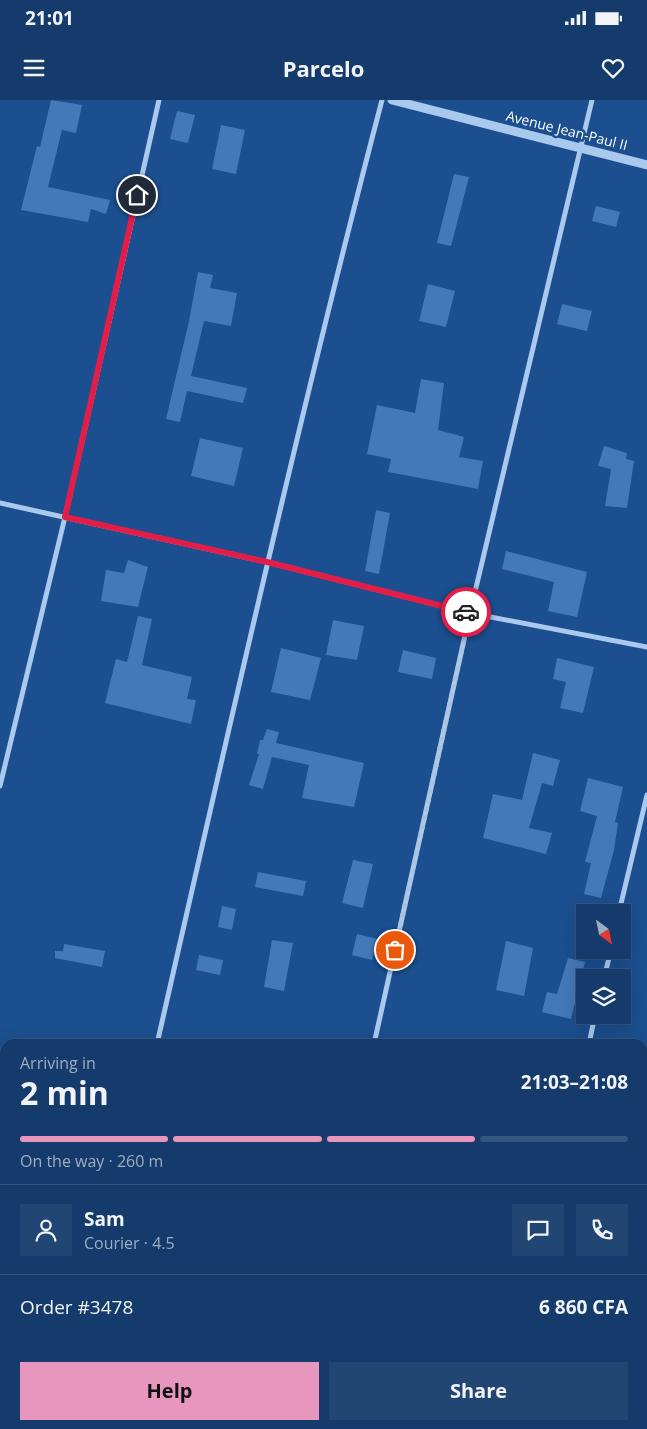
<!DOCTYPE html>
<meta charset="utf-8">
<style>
:root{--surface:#143b6b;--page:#214673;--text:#f1f3f6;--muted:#9dadc1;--line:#33557e;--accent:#e797bd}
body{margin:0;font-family:"Open Sans",sans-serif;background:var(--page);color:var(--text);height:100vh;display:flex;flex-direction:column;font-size:19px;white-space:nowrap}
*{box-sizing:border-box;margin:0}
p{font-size:16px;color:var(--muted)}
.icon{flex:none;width:28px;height:28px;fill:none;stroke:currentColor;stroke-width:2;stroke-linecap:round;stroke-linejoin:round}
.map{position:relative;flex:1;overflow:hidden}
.drawer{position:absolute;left:0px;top:939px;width:648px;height:391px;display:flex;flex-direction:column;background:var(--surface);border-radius:15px 15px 0 0;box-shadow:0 5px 20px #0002,0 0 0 1px var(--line)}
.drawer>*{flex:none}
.needle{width:32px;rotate:147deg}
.fabs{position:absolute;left:576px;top:804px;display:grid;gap:10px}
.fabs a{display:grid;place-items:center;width:55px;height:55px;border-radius:0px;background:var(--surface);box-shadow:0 5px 20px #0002,0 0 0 1px var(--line);font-size:25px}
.pin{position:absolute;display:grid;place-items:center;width:42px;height:42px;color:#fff;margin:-21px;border:2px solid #fff;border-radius:50%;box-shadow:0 1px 5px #0007}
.courier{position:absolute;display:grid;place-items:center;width:50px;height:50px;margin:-25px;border:4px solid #e11d48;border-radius:50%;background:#fff;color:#222;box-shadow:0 1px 6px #0007}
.overview em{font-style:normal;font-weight:700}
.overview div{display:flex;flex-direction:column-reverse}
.overview{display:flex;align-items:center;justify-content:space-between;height:85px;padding:0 20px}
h1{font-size:32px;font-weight:700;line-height:38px}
.bar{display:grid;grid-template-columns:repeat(4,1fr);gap:8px 5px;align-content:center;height:60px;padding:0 20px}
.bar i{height:6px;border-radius:4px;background:var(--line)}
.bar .selected{background:var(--accent)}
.bar p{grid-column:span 4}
.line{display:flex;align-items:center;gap:12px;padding:0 20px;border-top:1px solid var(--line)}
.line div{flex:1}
.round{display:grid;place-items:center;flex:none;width:52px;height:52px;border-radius:0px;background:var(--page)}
.action{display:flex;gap:10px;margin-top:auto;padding:10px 20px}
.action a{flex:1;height:58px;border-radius:0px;background:var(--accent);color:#111;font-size:20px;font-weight:700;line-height:58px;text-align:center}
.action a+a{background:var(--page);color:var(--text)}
.status{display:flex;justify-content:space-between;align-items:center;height:35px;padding:0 25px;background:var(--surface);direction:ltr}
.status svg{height:14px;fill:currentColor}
header{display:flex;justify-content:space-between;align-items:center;height:65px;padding:0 20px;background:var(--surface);font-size:22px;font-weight:700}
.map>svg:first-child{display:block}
.building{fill:#4478b7}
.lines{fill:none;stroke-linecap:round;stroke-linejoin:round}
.minor{stroke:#a9c9ee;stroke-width:5}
.tertiary{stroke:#a9c9ee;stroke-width:9}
.done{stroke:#afc1d8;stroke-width:5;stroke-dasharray:0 9}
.route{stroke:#e11d48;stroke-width:6}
.labels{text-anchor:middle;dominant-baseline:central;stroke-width:5;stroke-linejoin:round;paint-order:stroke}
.street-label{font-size:14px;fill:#fff;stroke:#1b4f8f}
</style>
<div class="status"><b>21:01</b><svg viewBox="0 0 49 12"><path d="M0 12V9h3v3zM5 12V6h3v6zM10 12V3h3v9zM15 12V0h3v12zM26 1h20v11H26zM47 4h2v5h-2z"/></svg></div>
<header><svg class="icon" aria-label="menu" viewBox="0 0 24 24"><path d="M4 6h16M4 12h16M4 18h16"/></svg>Parcelo<svg class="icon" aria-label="heart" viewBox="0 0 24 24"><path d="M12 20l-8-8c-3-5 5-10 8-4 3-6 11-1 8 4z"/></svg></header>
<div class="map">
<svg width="647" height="1329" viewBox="0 0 647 1329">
<rect width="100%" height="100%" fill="#1b4f8f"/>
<path class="building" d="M 51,0 L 82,5 L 76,33 L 62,30 L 48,87 L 110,100 L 106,114 L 91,109 L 88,122 L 21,110 L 37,46 L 40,47 Z
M 177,11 L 195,15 L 188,43 L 170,39 Z
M 221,25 L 245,30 L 236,74 L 212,69 Z
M 454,74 L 469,77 L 451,146 L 437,143 Z
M 596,106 L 620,112 L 616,127 L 592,121 Z
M 198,172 L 213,175 L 210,188 L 237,193 L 231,226 L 204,221 L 191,276 L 247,288 L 243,303 L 187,291 L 180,322 L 166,319 L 189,221 Z
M 428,184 L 455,191 L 446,227 L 419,221 Z
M 562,204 L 592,211 L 587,231 L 557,224 Z
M 421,279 L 444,283 L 438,330 L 464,337 L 459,357 L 483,361 L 478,389 L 388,372 L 391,359 L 367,354 L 377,305 L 415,313 Z
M 200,338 L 243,348 L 234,386 L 191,376 Z
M 604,346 L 627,353 L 626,359 L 634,361 L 627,408 L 605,406 L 611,369 L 598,366 Z
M 376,410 L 390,413 L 379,474 L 365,471 Z
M 506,451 L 587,472 L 577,517 L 548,511 L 554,482 L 502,469 Z
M 128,460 L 148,467 L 138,507 L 101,501 L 106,470 L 124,473 Z
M 138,516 L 152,519 L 142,565 L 192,577 L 187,599 L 196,600 L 191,624 L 105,603 L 116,559 L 127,562 Z
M 333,520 L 364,526 L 357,560 L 326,555 Z
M 281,548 L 321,558 L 310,600 L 271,592 Z
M 403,550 L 436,558 L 432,579 L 398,572 Z
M 557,558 L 594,567 L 583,613 L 560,608 L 566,582 L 553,579 Z
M 267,629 L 279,632 L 276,643 L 364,663 L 354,707 L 302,698 L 309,665 L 272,657 L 263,689 L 249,685 L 259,654 L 257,654 L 260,640 L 263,640 Z
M 533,653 L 560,660 L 553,686 L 542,683 L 529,728 L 552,733 L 546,754 L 483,738 L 493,694 L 522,700 Z
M 588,678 L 623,687 L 615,722 L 618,723 L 614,750 L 601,798 L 584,794 L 591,763 L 585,762 L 597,716 L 580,711 Z
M 353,760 L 373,764 L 363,808 L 342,803 Z
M 258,772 L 306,781 L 303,796 L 255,787 Z
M 222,806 L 236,809 L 232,830 L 218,827 Z
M 357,834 L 378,839 L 372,860 L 352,855 Z
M 272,840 L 293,843 L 284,891 L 264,887 Z
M 506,841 L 533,848 L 524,896 L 496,890 Z
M 64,844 L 105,851 L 102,867 L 55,858 L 55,851 L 63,851 Z
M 199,855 L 223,860 L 220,875 L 196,870 Z
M 568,858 L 585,862 L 571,919 L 542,912 L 547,892 L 557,894 Z"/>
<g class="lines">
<path class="minor" d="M 0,403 L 267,462 L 470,513 L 647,547
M 0,686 L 65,417 L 159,0
M 619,812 L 647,695
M 604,878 L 611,850
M 157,944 C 229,628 300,313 382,0
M 374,944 L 470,513 L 592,0
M 589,944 L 595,915
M 642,1304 L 647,1305
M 57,1329 L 58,1325
M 285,1329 L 286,1325
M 499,1329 L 500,1325"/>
<path class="tertiary" d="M 392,0 L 647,65
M 0,955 L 5,956
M 642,1101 L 647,1102"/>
</g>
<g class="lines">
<path class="done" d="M 395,850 L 470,513 L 466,512"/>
<path class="route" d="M 137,95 L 65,417 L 267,462 L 466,512"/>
</g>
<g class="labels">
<g class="street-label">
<text transform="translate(567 30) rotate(14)">Avenue Jean-Paul II</text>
</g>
</g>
</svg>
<div class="fabs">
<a><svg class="needle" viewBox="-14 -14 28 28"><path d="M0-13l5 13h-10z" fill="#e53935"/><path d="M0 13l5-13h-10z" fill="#9dadc1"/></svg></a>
<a><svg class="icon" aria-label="layers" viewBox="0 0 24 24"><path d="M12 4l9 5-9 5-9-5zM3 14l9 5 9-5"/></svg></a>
</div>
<div class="pin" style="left:395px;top:850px;background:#ea580c"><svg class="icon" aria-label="bag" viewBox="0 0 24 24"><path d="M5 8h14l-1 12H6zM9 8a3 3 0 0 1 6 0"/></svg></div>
<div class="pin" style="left:137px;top:95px;background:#1f2937"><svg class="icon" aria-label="home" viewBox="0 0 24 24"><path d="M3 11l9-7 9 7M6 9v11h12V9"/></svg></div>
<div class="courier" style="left:466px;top:512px"><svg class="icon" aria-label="car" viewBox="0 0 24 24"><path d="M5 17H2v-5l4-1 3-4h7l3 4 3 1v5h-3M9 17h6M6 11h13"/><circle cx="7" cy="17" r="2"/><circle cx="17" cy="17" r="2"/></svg></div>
<section class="drawer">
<div class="overview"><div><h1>2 min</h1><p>Arriving in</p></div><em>21:03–21:08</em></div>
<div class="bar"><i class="selected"></i><i class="selected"></i><i class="selected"></i><i></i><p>On the way · 260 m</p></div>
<div class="line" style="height:90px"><a class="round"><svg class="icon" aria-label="person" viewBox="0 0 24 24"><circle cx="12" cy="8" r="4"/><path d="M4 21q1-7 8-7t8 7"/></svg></a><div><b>Sam</b><p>Courier · 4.5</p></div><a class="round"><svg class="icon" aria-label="chat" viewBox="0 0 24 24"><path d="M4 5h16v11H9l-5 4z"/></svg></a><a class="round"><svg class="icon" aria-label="phone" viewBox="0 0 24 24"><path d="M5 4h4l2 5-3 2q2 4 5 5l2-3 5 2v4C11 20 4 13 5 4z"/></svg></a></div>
<div class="line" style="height:65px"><div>Order #3478</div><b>6 860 CFA</b></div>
<div class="action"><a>Help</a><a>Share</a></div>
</section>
</div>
